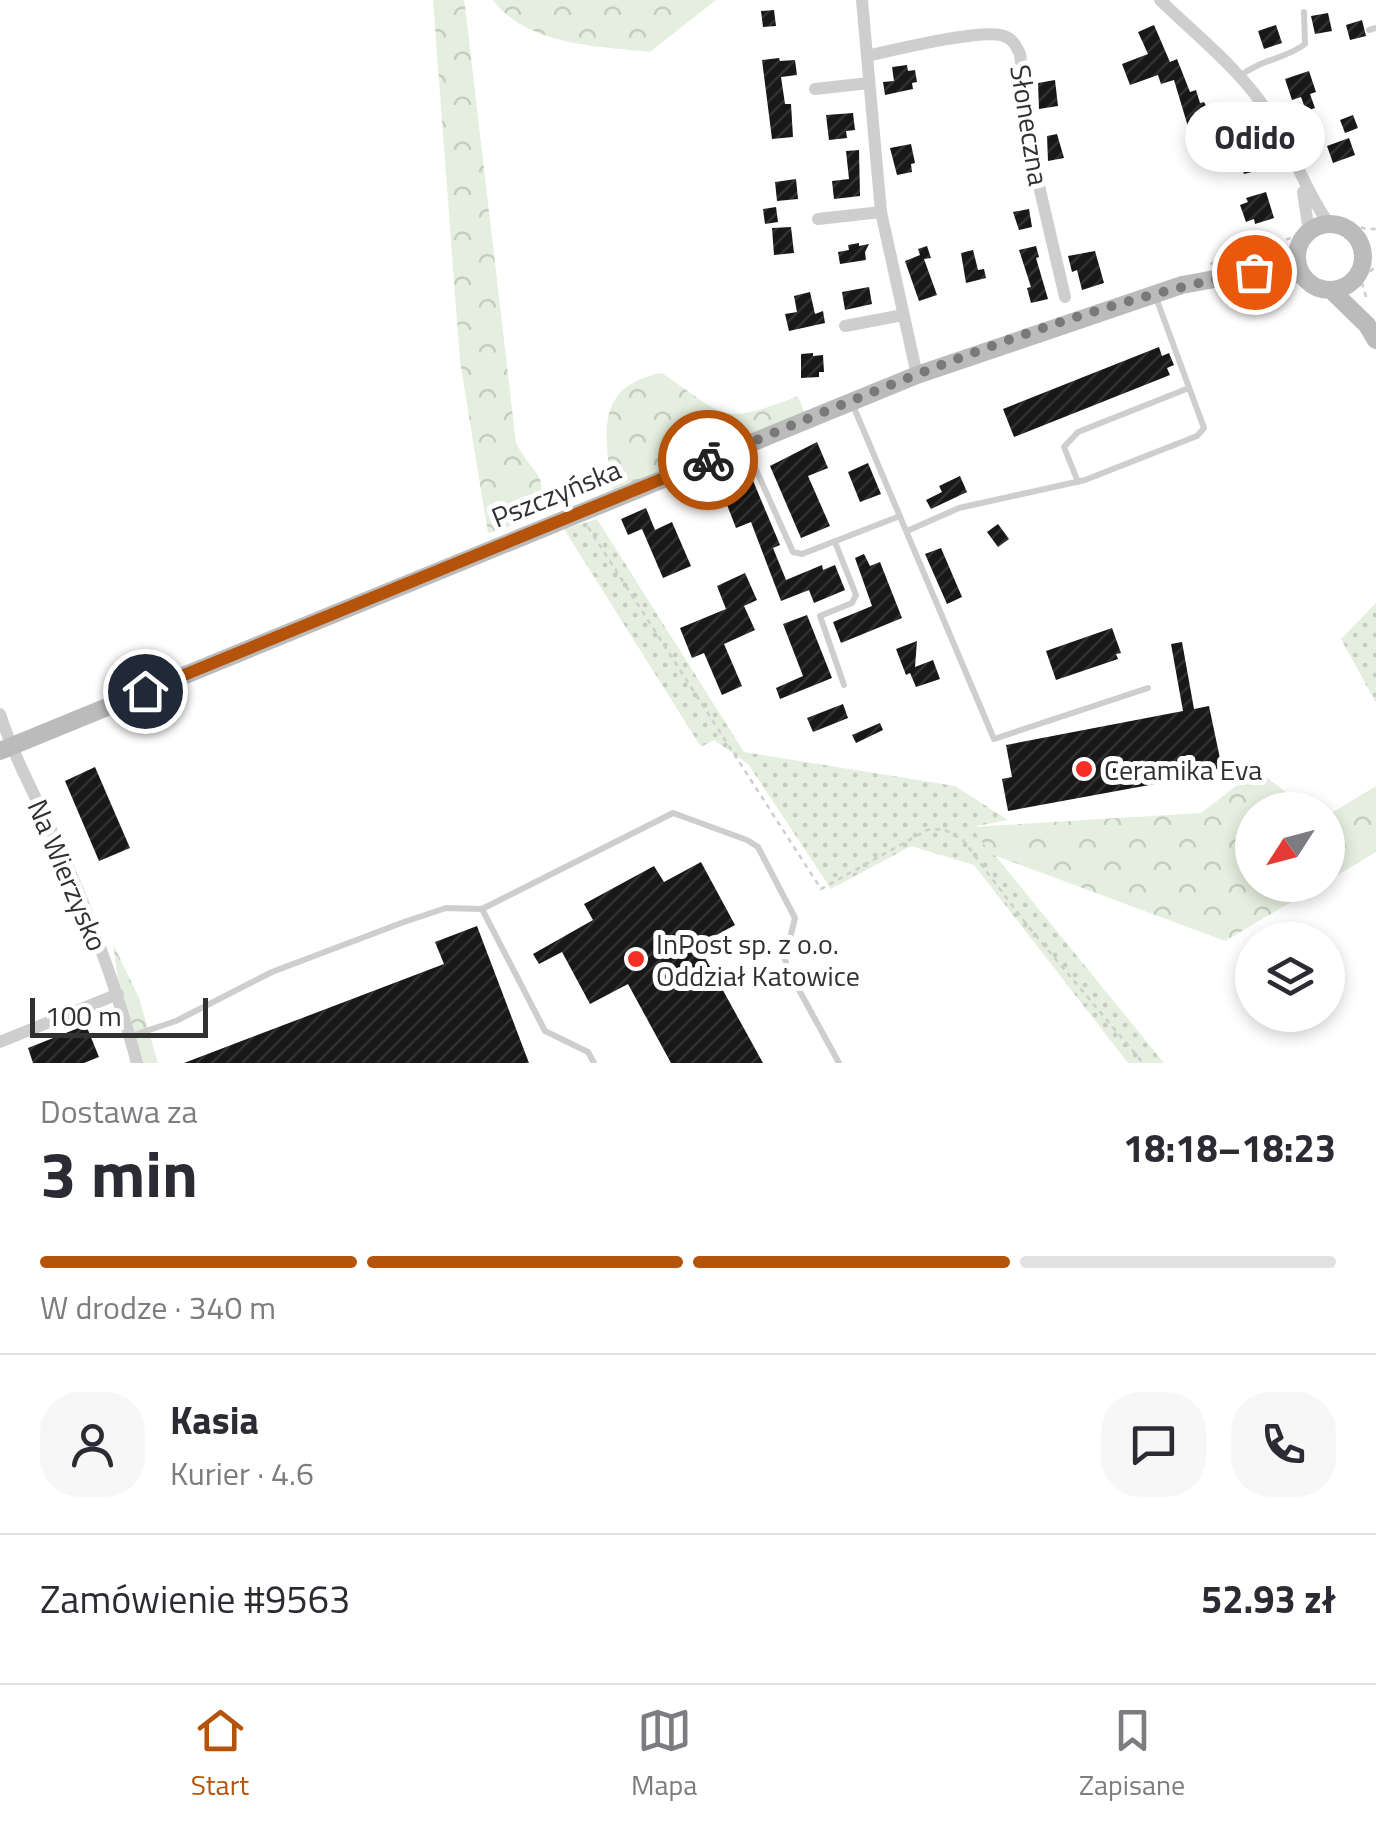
<!DOCTYPE html>
<html lang="pl">
<meta charset="utf-8">
<style>
:root{--surface:#fff;--page:#f7f7f7;--text:#2b2b33;--muted:#7c7c81;--line:#e1e1e2;--accent:#b45309}
body{margin:0;font-family:"Titillium Web",sans-serif;background:var(--page);color:var(--text);height:100vh;display:flex;flex-direction:column;font-size:38px;white-space:nowrap}
*{box-sizing:border-box;margin:0}
p{font-size:32px;color:var(--muted)}
.icon{flex:none;width:55px;height:55px;fill:none;stroke:currentColor;stroke-width:2;stroke-linecap:round;stroke-linejoin:round}
.map{position:relative;height:1063px;overflow:hidden}
.sheet{display:flex;flex-direction:column;background:var(--surface);flex:1}
.sheet>*{flex:none}
.needle{width:65px;rotate:234deg}
.controls{position:absolute;left:1235px;top:792px;display:grid;gap:20px}
.controls a{display:grid;place-items:center;width:110px;height:110px;border-radius:50%;background:var(--surface);box-shadow:0 5px 15px #0003;font-size:50px}
.scale{position:absolute;left:30px;bottom:25px;width:178px;box-sizing:border-box;padding-left:10px;border:5px solid #313131;border-top:0;font-size:28px;line-height:35px;white-space:nowrap;color:#313131;-webkit-text-stroke:8px #fff;paint-order:stroke}
.pin{position:absolute;display:grid;place-items:center;width:85px;height:85px;color:#fff;margin:-42px;border:5px solid #fff;border-radius:50%;box-shadow:0 2px 10px #0007}
.courier{position:absolute;display:grid;place-items:center;width:100px;height:100px;margin:-50px;border:8px solid #b45309;border-radius:50%;background:#fff;color:#222;box-shadow:0 2px 12px #0007}
.bubble{position:absolute;height:70px;border-radius:35px;background:var(--surface);box-shadow:0 5px 15px #0003;font-size:32px;font-weight:700;line-height:70px;text-align:center}
.overview em{font-style:normal;font-weight:700}
.overview div{display:flex;flex-direction:column-reverse}
.overview{display:flex;align-items:center;justify-content:space-between;height:170px;padding:0 40px}
h1{font-size:65px;font-weight:700;line-height:75px}
.bar{display:grid;grid-template-columns:repeat(4,1fr);gap:15px 10px;align-content:center;height:120px;padding:0 40px}
.bar i{height:12px;border-radius:8px;background:var(--line)}
.bar .on{background:var(--accent)}
.bar p{grid-column:span 4}
.line{display:flex;align-items:center;gap:25px;padding:0 40px;border-top:2px solid var(--line)}
.line div{flex:1}
.round{display:grid;place-items:center;flex:none;width:105px;height:105px;border-radius:40px;background:var(--page)}
.dock{display:flex;justify-content:space-around;align-items:center;height:140px;border-top:2px solid var(--line);background:var(--surface);font-size:28px;color:var(--muted)}
.dock a{display:grid;justify-items:center;gap:5px}
.dock .on{color:var(--accent)}
.map>svg:first-child{display:block}
.green{fill:url(#green-dots)}
.forest{fill:url(#forest-crowns)}
.building{fill:url(#building-hatch)}
.lines{fill:none;stroke-linecap:round;stroke-linejoin:round}
.path{stroke:#cecece;stroke-width:2.5;stroke-dasharray:5 5;stroke-linecap:butt}
.lane{stroke:#cecece;stroke-width:6}
.street{stroke:#cecece;stroke-width:12}
.secondary{stroke:#bbb;stroke-width:18}
.done{stroke:#797979;stroke-width:10;stroke-dasharray:0 18}
.route{stroke:#b45309;stroke-width:12}
.poi-dot{fill:#f62f26;stroke:#fff;stroke-width:4}
.labels{text-anchor:middle;dominant-baseline:central;stroke-width:10;stroke-linejoin:round;paint-order:stroke}
.street-label{font-size:28px;fill:#313131;stroke:#fff}
.poi-label{font-size:28px;fill:#313131;stroke:#fff;text-anchor:start}
</style>
<div class="map">
<svg width="1376" height="1063" viewBox="0 0 1376 1063">
<defs>
<pattern id="green-dots" width="8" height="8" patternUnits="userSpaceOnUse" patternTransform="scale(2.5)"><rect width="8" height="8" fill="#e5efdf"/><path d="M2 2h.1M6 6h.1" fill="none" stroke="#c5cdc0" stroke-width="1.8" stroke-linecap="round"/></pattern>
<pattern id="forest-crowns" width="20" height="18" patternUnits="userSpaceOnUse" patternTransform="scale(2.5)"><rect width="20" height="18" fill="#e5efdf"/><path d="M2 6a3 3 0 1 1 6 0M12 15a3 3 0 1 1 6 0" fill="none" stroke="#c5cdc0"/></pattern>
<pattern id="building-hatch" width="6" height="6" patternUnits="userSpaceOnUse" patternTransform="scale(2.5)"><rect width="6" height="6" fill="#181818"/><path d="M-1 1l2-2M0 6l6-6M5 7l2-2" fill="none" stroke="#313131"/></pattern>
</defs>
<rect width="100%" height="100%" fill="#fff"/>
<path class="green" d="M 597,519 L 744,752 L 955,786 L 1008,820 L 972,827 L 1164,1063 L 1128,1063 L 974,865 L 911,846 L 831,889 L 748,764 L 714,740 L 701,747 L 564,529 Z
M 1376,603 L 1376,703 L 1341,639 Z"/>
<path class="forest" d="M 433,0 L 464,0 L 465,6 L 516,443 C 537,483 556,473 525,522 L 488,533 L 460,361 Z
M 493,0 L 716,0 L 650,52 C 597,46 528,46 493,0 Z
M 662,373 C 728,418 720,426 798,396 L 805,414 L 612,492 C 606,436 592,386 662,373 Z
M 1257,770 L 1309,810 L 1252,810 L 1252,885 L 1320,885 L 1225,941 L 991,854 L 971,827 L 1201,813 Z
M 1376,786 L 1376,852 L 1328,881 L 1328,815 Z
M 113,944 L 139,998 L 158,1063 L 130,1063 Z"/>
<path class="building" d="M 774,10 L 776,26 L 763,27 L 761,11 Z
M 1328,13 L 1332,31 L 1315,34 L 1311,16 Z
M 1362,20 L 1366,36 L 1350,40 L 1346,25 Z
M 1154,25 L 1170,62 L 1177,59 L 1190,92 L 1196,90 L 1200,103 L 1204,102 L 1208,109 L 1207,125 L 1189,130 L 1174,80 L 1161,84 L 1158,75 L 1130,85 L 1122,64 L 1148,54 L 1138,32 Z
M 1276,25 L 1282,43 L 1264,49 L 1258,31 Z
M 779,58 L 780,61 L 795,60 L 797,75 L 781,77 L 785,104 L 791,104 L 793,137 L 772,139 L 762,60 Z
M 907,65 L 908,71 L 915,70 L 917,82 L 912,83 L 913,89 L 885,95 L 883,82 L 894,81 L 892,67 Z
M 1309,71 L 1316,92 L 1310,94 L 1315,108 L 1306,111 L 1301,97 L 1292,100 L 1285,79 Z
M 1055,80 L 1058,106 L 1039,109 L 1038,83 Z
M 853,113 L 855,130 L 846,131 L 847,138 L 829,140 L 826,115 Z
M 1353,115 L 1358,128 L 1345,133 L 1340,120 Z
M 1057,134 L 1064,158 L 1048,161 L 1047,136 Z
M 1349,138 L 1355,155 L 1333,163 L 1327,146 Z
M 911,144 L 915,163 L 911,164 L 912,172 L 897,175 L 890,148 Z
M 1254,148 L 1260,170 L 1244,174 L 1238,153 Z
M 859,150 L 860,196 L 834,199 L 832,181 L 849,179 L 846,151 Z
M 796,179 L 798,199 L 777,201 L 775,182 Z
M 1266,192 L 1274,218 L 1255,224 L 1254,219 L 1246,222 L 1240,205 L 1248,202 L 1246,198 Z
M 776,207 L 778,222 L 765,224 L 763,209 Z
M 1029,209 L 1032,227 L 1019,230 L 1013,212 Z
M 791,227 L 794,253 L 774,255 L 772,228 Z
M 859,243 L 859,246 L 869,244 L 865,252 L 866,260 L 840,264 L 838,252 L 849,250 L 848,245 Z
M 927,246 L 931,258 L 924,259 L 937,295 L 919,301 L 905,261 L 920,255 L 918,249 Z
M 1036,246 L 1039,257 L 1036,258 L 1048,299 L 1031,303 L 1027,288 L 1031,287 L 1019,250 Z
M 973,250 L 978,270 L 984,269 L 986,278 L 966,283 L 961,253 Z
M 1095,251 L 1104,283 L 1082,290 L 1077,270 L 1072,272 L 1068,256 Z
M 869,287 L 872,304 L 845,310 L 842,292 Z
M 810,292 L 815,314 L 823,311 L 825,323 L 789,331 L 785,314 L 797,312 L 794,296 Z
M 1159,347 L 1162,356 L 1169,353 L 1174,365 L 1167,368 L 1170,375 L 1014,437 L 1003,409 Z
M 813,353 L 813,356 L 823,355 L 824,372 L 819,372 L 819,377 L 801,378 L 801,354 Z
M 817,442 L 828,468 L 808,476 L 830,526 L 801,538 L 770,466 Z
M 868,463 L 881,494 L 860,502 L 848,472 Z
M 746,464 L 780,545 L 773,548 L 786,580 L 822,565 L 823,570 L 835,565 L 845,590 L 814,603 L 809,590 L 781,601 L 751,522 L 736,528 L 715,474 Z
M 960,476 L 967,492 L 931,509 L 926,500 L 942,492 L 939,486 Z
M 646,508 L 655,530 L 672,522 L 691,566 L 663,578 L 642,529 L 628,535 L 621,519 Z
M 998,524 L 1009,539 L 998,547 L 987,532 Z
M 941,548 L 962,597 L 947,604 L 925,554 Z
M 864,554 L 870,566 L 880,562 L 902,618 L 841,643 L 833,622 L 872,606 L 855,558 Z
M 745,573 L 757,600 L 744,606 L 755,630 L 724,644 L 742,686 L 722,695 L 704,653 L 692,658 L 680,628 L 726,609 L 717,586 Z
M 807,615 L 832,678 L 780,699 L 776,688 L 803,676 L 783,624 Z
M 1112,628 L 1121,653 L 1116,654 L 1118,659 L 1056,680 L 1046,651 Z
M 917,641 L 915,667 L 933,660 L 940,679 L 916,687 L 910,673 L 906,675 L 896,649 Z
M 1182,642 L 1194,709 L 1209,706 L 1222,768 L 1203,772 L 1204,775 L 1008,811 L 1002,779 L 1012,777 L 1006,745 L 1183,711 L 1171,644 Z
M 843,704 L 848,718 L 813,732 L 807,718 Z
M 880,723 L 883,730 L 856,743 L 852,735 Z
M 95,767 L 130,848 L 99,861 L 65,781 Z
M 701,862 L 735,925 L 698,945 L 763,1063 L 671,1063 L 628,984 L 590,1004 L 562,952 L 539,964 L 533,954 L 593,920 L 584,904 L 654,866 L 664,882 Z
M 477,926 L 529,1063 L 184,1063 L 444,964 L 435,942 Z
M 86,1025 L 99,1057 L 84,1063 L 33,1063 L 28,1048 Z"/>
<g class="lines">
<path class="path" d="M 1342,221 L 1366,229 L 1376,229
M 1210,264 L 1297,236
M 1366,297 L 1361,280 L 1376,266
M 588,527 L 821,889 L 927,830 L 943,829 L 963,840 L 1027,925 L 1143,1063"/>
<path class="lane" d="M 1369,30 L 1376,28
M 1240,76 C 1261,59 1286,59 1305,44 L 1304,12
M 852,403 L 994,739 L 1148,688
M 753,463 L 793,552 L 802,554 L 900,516
M 1078,482 L 1064,447 L 1078,432 L 1189,388
M 907,531 L 959,508 L 1085,480 L 1197,436 L 1204,428 L 1155,295
M 835,542 L 856,595 L 852,603 L 820,616 L 844,685
M 482,909 L 545,1031 L 588,1052 L 594,1063
M 131,1036 L 176,1021 L 272,972 L 404,922 L 446,908 L 482,909 L 673,813 L 747,840 L 758,847 L 795,918 L 785,959 L 787,968 L 839,1063"/>
<path class="street" d="M 862,0 L 881,212 L 917,375
M 1160,0 C 1197,36 1241,70 1269,114 C 1293,150 1303,187 1329,224
M 867,56 C 894,50 981,28 1004,36 C 1013,39 1016,46 1020,54 L 1032,156 L 1065,297
M 815,89 L 869,83
M 1303,192 L 1309,231
M 818,219 L 881,212
M 845,326 L 903,315
M 0,714 C 15,761 39,802 59,847 C 91,917 117,989 137,1063
M 0,1042 L 118,994"/>
<path class="secondary" d="M1297 257a33 33 0 1 1 66 0a33 33 0 1 1-66 0Z
M 1331,290 L 1367,325 L 1376,340
M 0,751 L 917,375 L 1182,285 L 1253,272 L 1292,272 L 1303,276"/>
</g>
<g class="lines">
<path class="done" d="M 708,460 C 881,389 1068,305 1254,272"/>
<path class="route" d="M 145,691 L 708,460"/>
</g>
<g class="poi-dot">
<circle cx="1084" cy="769" r="10"/>
<circle cx="636" cy="959" r="10"/>
</g>
<g class="labels">
<g class="street-label">
<text transform="translate(1030 125) rotate(81)">Słoneczna</text>
<text transform="translate(556 493) rotate(-22)">Pszczyńska</text>
<text transform="translate(68 875) rotate(67)">Na Wierzysko</text>
</g>
<g class="poi-label">
<text x="1104" y="769">Ceramika Eva</text>
<text x="656" y="943">InPost sp. z o.o.<tspan x="656" dy="32">Oddział Katowice</tspan></text>
</g>
</g>
</svg>
<div class="controls">
<a><svg class="needle" viewBox="-14 -14 28 28"><path d="M0-13l5 13h-10z" fill="#e53935"/><path d="M0 13l5-13h-10z" fill="#7c7c81"/></svg></a>
<a><svg class="icon" aria-label="layers" viewBox="0 0 24 24"><path d="M12 4l9 5-9 5-9-5zM3 14l9 5 9-5"/></svg></a>
</div>
<div class="scale">100 m</div>
<div class="pin" style="left:1254px;top:272px;background:#ea580c"><svg class="icon" aria-label="bag" viewBox="0 0 24 24"><path d="M5 8h14l-1 12H6zM9 8a3 3 0 0 1 6 0"/></svg></div>
<div class="pin" style="left:145px;top:691px;background:#1f2937"><svg class="icon" aria-label="home" viewBox="0 0 24 24"><path d="M3 11l9-7 9 7M6 9v11h12V9"/></svg></div>
<div class="courier" style="left:708px;top:460px"><svg class="icon" aria-label="bike" viewBox="0 0 24 24"><circle cx="6" cy="16" r="4"/><circle cx="18" cy="16" r="4"/><path d="M6 16l4-8h5l3 8M10 8l3 8H6M13 5h3"/></svg></div>
<div class="bubble" style="left:1185px;top:102px;width:140px">Odido</div>
</div>
<section class="sheet">
<div class="overview"><div><h1>3 min</h1><p>Dostawa za</p></div><em>18:18–18:23</em></div>
<div class="bar"><i class="on"></i><i class="on"></i><i class="on"></i><i></i><p>W drodze · 340 m</p></div>
<div class="line" style="height:180px"><a class="round"><svg class="icon" aria-label="person" viewBox="0 0 24 24"><circle cx="12" cy="8" r="4"/><path d="M4 21q1-7 8-7t8 7"/></svg></a><div><b>Kasia</b><p>Kurier · 4.6</p></div><a class="round"><svg class="icon" aria-label="chat" viewBox="0 0 24 24"><path d="M4 5h16v11H9l-5 4z"/></svg></a><a class="round"><svg class="icon" aria-label="phone" viewBox="0 0 24 24"><path d="M5 4h4l2 5-3 2q2 4 5 5l2-3 5 2v4C11 20 4 13 5 4z"/></svg></a></div>
<div class="line" style="height:130px"><div>Zamówienie #9563</div><b>52.93 zł</b></div>
</section>
<nav class="dock">
<a class="on"><svg class="icon" aria-label="home" viewBox="0 0 24 24"><path d="M3 11l9-7 9 7M6 9v11h12V9"/></svg>Start</a>
<a><svg class="icon" aria-label="map" viewBox="0 0 24 24"><path d="M3 6l6-2 6 2 6-2v14l-6 2-6-2-6 2zM9 4v14M15 6v14"/></svg>Mapa</a>
<a><svg class="icon" aria-label="saved" viewBox="0 0 24 24"><path d="M7 4h10v16l-5-4-5 4z"/></svg>Zapisane</a>
</nav>
